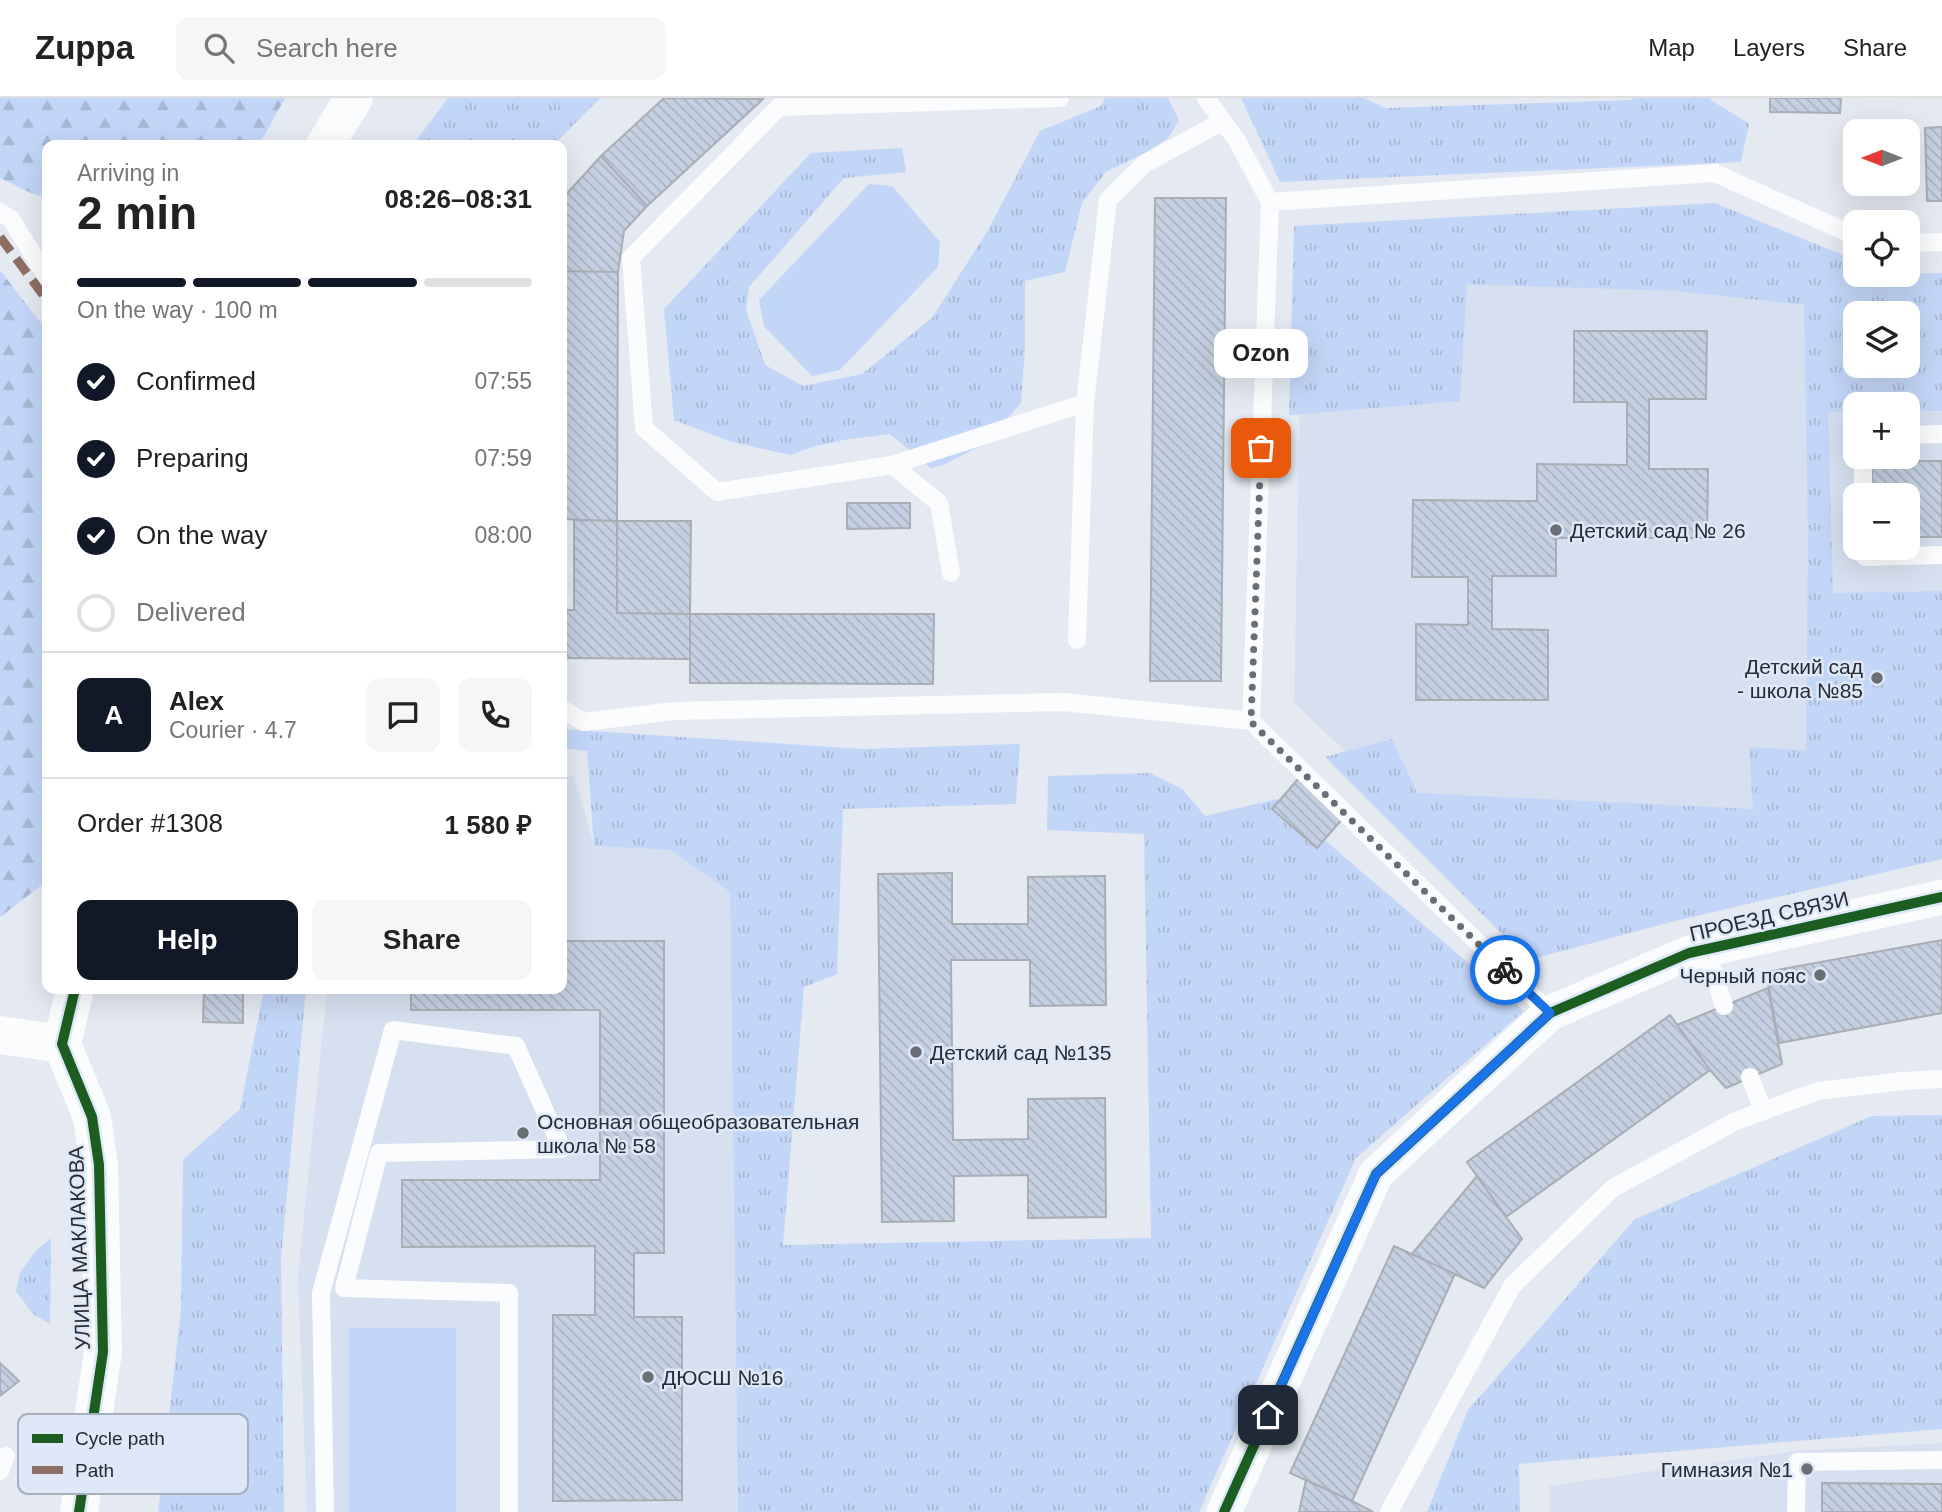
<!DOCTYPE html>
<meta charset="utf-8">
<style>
:root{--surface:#fff;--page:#f6f6f6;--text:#222;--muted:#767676;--line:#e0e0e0;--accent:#111827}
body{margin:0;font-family:Arial,sans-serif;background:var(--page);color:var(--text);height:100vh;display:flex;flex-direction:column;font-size:26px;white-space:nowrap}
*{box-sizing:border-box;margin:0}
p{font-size:23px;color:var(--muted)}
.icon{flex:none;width:38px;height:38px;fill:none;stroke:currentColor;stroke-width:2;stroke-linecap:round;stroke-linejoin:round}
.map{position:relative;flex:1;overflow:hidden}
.details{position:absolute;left:42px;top:42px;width:525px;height:854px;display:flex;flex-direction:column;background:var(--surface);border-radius:14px;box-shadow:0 7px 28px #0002}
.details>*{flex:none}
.needle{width:46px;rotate:270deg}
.controls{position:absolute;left:1843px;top:21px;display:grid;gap:14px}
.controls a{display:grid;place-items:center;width:77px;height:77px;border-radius:14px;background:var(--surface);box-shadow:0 7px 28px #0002;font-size:35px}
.pin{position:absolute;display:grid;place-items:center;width:60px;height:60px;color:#fff;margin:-30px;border-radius:14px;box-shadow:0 4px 10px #0006}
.courier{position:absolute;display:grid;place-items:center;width:70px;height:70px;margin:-35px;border:5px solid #1a73e8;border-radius:50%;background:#fff;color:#222;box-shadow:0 2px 9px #0007}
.bubble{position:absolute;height:49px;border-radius:14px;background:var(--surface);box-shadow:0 7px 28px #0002;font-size:23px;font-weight:600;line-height:49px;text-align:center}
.head em{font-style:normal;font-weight:600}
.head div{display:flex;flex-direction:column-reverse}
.head{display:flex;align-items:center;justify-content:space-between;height:119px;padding:0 35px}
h1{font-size:46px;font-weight:600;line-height:52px}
.bar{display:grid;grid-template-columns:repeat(4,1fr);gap:10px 7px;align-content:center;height:84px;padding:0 35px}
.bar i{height:9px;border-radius:5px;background:var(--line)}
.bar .selected{background:var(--accent)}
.bar p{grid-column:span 4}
.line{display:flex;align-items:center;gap:18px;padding:0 35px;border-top:2px solid var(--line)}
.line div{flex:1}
.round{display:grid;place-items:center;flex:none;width:74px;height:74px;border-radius:14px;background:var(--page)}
ol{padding:0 35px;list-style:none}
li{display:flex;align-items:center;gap:21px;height:77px}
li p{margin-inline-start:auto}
li .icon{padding:7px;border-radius:50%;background:var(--accent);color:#fff;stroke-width:4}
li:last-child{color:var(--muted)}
li i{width:38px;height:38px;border:4px solid var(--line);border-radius:50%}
.action{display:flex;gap:14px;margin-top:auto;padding:14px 35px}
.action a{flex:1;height:80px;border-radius:14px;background:var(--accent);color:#fff;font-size:28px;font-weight:600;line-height:80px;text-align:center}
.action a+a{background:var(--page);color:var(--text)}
header{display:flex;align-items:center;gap:42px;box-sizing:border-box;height:98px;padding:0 35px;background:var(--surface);border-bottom:2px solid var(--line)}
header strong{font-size:33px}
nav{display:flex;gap:38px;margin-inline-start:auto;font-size:24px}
.search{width:490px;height:63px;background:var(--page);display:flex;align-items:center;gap:18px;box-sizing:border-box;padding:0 24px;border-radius:14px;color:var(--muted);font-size:26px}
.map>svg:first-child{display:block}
.built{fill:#d6e0f0;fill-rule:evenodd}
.grass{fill:url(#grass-tufts);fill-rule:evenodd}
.forest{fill:url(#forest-firs)}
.pitch{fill:#c2d6f7}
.building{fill:url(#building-back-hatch);stroke:#a9adb4;stroke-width:2}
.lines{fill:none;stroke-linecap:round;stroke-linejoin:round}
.service{stroke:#fbfcfd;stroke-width:18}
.minor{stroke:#fbfcfd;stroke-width:35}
.tertiary{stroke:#fbfcfd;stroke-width:38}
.quiet{stroke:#8d6e63;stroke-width:9;stroke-dasharray:18 9;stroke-linecap:butt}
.cycleway-casing{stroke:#dee8f8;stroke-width:15}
.cycleway{stroke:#1b5e20;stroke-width:10}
.done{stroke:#6a6e75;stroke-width:7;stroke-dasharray:0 12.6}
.route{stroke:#1a73e8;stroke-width:9}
.poi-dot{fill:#6a6e75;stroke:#dee8f8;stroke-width:2.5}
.labels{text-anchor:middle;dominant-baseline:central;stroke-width:5;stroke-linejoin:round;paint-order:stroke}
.poi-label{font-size:21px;fill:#282b31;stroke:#dee8f8;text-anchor:start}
.street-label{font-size:21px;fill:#282b31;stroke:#dee8f8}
.key{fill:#dee8f8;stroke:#a7afbc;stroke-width:2}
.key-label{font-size:19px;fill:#282b31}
</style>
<header>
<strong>Zuppa</strong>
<div class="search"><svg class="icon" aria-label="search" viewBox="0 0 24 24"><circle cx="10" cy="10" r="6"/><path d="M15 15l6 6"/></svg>Search here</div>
<nav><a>Map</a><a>Layers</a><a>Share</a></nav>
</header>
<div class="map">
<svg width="1942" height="1414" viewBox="0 0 1942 1414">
<defs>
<pattern id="grass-tufts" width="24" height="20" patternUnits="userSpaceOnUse" patternTransform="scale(1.75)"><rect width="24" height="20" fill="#c2d6f7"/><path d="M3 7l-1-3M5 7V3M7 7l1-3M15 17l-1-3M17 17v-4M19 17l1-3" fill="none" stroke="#a7b8d4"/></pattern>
<pattern id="forest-firs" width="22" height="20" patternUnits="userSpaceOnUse" patternTransform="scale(1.75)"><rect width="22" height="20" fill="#c2d6f7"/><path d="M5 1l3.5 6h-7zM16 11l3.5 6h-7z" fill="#a7b8d4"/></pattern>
<pattern id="building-back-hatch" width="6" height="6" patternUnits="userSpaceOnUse" patternTransform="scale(1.75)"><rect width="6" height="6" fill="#c5d0e2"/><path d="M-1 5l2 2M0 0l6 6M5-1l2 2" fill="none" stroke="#a9b3c2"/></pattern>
</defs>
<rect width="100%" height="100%" fill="#e4e9f2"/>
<path class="built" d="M 1761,141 L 1855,268 L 1908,268 L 1908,215 L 1942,201 L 1942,710 L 1811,712 L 1401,706 L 1294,605 L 1302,197 ZM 1855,306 L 1908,306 L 1908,359 L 1855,359 ZM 1855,397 L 1908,397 L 1908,450 L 1855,450 Z
M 562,676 L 574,678 L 594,748 L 671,752 L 730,794 L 738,1414 L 307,1414 L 298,1178 L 327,891 L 562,891 Z
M 1942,1345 L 1942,1414 L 1550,1414 L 1549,1388 L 1796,1353 Z"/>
<path class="grass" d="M 448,0 L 600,0 L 554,47 L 413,47 Z
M 1105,0 L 1168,0 L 1179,22 L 1168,40 L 1147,54 L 1106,74 L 1082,105 L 1065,174 L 1025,183 L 1025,250 L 1021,305 L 986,345 L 943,367 L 931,370 L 890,336 L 849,341 L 815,348 L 790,357 L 732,344 L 674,322 L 664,211 L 811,55 L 902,50 L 906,74 L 844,80 L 749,189 L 746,212 L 765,267 L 803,288 L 862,276 L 932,220 L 987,134 L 1040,33 L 1101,8 Z
M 1241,0 L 1364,0 L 1385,10 L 1632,2 L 1633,0 L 1711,0 L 1711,2 L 1749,26 L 1741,64 L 1280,84 Z
M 1715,105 L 1855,162 L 1855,177 L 1942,175 L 1942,313 L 1908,313 L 1908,306 L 1855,306 L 1855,314 L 1828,314 L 1833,495 L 1942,493 L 1942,761 L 1675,823 L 1528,862 L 1325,659 L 1392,641 L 1417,695 L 1753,711 L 1749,649 L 1806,652 L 1808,442 L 1804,207 L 1677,193 L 1467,186 L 1460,303 L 1289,317 L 1294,128 ZM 1855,215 L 1908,215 L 1908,268 L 1855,268 Z
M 562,631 L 863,651 L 1020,646 L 1016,706 L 843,711 L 837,876 L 804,889 L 783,1147 L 1151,1140 L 1144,736 L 1047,732 L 1048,678 L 1150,675 L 1183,692 L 1205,718 L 1277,701 L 1524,913 L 1356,1060 L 1199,1414 L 738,1414 L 730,794 L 671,752 L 594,748 L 587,653 L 562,650 Z
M 264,891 L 306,891 L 281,1160 L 284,1414 L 158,1414 L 181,1212 L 183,1062 L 240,1011 Z
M 1942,1017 L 1942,1331 L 1519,1366 L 1520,1414 L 1427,1414 L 1468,1312 L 1635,1121 L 1872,1018 Z
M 51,1140 L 50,1226 L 33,1216 L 16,1193 L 20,1174 L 36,1153 Z"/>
<path class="forest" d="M 0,0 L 285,0 L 259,47 L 47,47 L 47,100 L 31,95 L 0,80 Z
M 0,172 L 47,233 L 47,783 L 0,819 Z"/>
<path class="pitch" d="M 869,86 L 892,88 L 940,144 L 938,169 L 840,272 L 812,278 L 764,228 L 759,202 Z
M 349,1230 L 456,1230 L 456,1414 L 349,1414 Z"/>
<path class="building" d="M 664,0 L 763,1 L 647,108 L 601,58 Z
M 1770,0 L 1841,0 L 1840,15 L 1770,14 Z
M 1942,29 L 1942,103 L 1927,103 L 1925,30 Z
M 601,58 L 647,108 L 624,133 L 618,174 L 562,173 L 562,101 Z
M 1155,100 L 1226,100 L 1221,583 L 1150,583 Z
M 562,173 L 618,174 L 617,423 L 562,421 Z
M 1574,233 L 1707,233 L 1706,301 L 1649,301 L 1649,371 L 1708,371 L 1707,440 L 1556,440 L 1556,478 L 1492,478 L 1492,531 L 1548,532 L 1548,602 L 1416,602 L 1416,526 L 1468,527 L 1468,479 L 1412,479 L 1413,402 L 1537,403 L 1537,366 L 1627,367 L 1627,304 L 1574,304 Z
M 1872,363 L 1942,363 L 1942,439 L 1908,439 L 1908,397 L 1872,397 Z
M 847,405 L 910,405 L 910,430 L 847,431 Z
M 574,422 L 617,423 L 617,515 L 690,516 L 690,561 L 562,560 L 562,512 L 574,512 Z
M 617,423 L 691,423 L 690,516 L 617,515 Z
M 690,516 L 934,516 L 933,586 L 690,585 Z
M 1299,680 L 1344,719 L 1317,750 L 1272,711 Z
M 952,775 L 952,826 L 1028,826 L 1028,779 L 1105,778 L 1106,907 L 1030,908 L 1030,862 L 951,862 L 953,1042 L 1028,1041 L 1028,1001 L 1105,1000 L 1106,1119 L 1028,1120 L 1028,1077 L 954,1078 L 954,1123 L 882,1124 L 878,776 Z
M 1942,842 L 1942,915 L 1779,945 L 1766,874 Z
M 562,843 L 664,843 L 664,1155 L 634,1155 L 634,1219 L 682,1219 L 682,1402 L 553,1403 L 553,1217 L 595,1217 L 595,1148 L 402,1149 L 402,1082 L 600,1082 L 600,912 L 411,912 L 411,891 L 562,891 Z
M 1768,890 L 1782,966 L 1726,990 L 1710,972 L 1677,927 Z
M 204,891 L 243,891 L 243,925 L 203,924 Z
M 1670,917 L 1710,972 L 1506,1119 L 1467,1064 Z
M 1477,1078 L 1522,1141 L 1484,1190 L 1412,1156 Z
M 1394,1148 L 1455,1176 L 1352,1403 L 1290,1375 Z
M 0,1265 L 19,1283 L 0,1298 Z
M 1306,1382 L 1352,1403 L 1373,1414 L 1299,1414 Z
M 1822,1385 L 1942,1386 L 1942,1414 L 1822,1414 Z"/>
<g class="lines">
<path class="service" d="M 1206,0 L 1236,41 L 1270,104 L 1715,75 L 1855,138
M 0,114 L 11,121 L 47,179
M 1908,145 L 1942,144
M 1908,337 L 1942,336
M 1863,359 L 1863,397
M 892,367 L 1085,305
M 1865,450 L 1865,459 L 1942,457
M 951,475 L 939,405 L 892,367 L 717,394 L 644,330 L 631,160 L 779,9 L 1060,0
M 1077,542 L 1085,305 L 1108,102 L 1144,66 L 1223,23
M 562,611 L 584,624 L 674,613 L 1063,604 L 1251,623 L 1270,104
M 1251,623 L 1550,915
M 1706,851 L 1724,908
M 1750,979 L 1763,1013
M 0,1373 L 6,1358
M 325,1414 L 321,1195 L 393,932 L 516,948 L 562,1051 L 379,1055 L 344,1190 L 509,1195 L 509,1414
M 1389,1414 L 1512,1188 L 1613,1090 L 1736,1023 L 1818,993 L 1903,983 L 1942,981
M 1796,1414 L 1797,1364 L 1942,1362"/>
<path class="minor" d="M 1224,1414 L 1376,1076 L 1550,915 L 1689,855 L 1942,799"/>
<path class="tertiary" d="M 325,47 L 354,0
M 75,891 L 62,946 L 92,1019 L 99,1067 L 103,1254 L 79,1414
M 0,937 L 62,946"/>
<path class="quiet" d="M 0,139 L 47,202"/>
<defs>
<path id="cycleway" d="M 75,891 L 62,946 L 92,1019 L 99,1067 L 103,1254 L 79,1414
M 1224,1414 L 1376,1076 L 1550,915 L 1689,855 L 1942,799"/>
</defs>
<use href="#cycleway" class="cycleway-casing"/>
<use href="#cycleway" class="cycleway"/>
</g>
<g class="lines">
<path class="done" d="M 1261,350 L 1251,624 L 1505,872"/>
<path class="route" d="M 1268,1317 L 1376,1076 L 1550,915 L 1505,872"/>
</g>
<g class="poi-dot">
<circle cx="1556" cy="432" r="7"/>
<circle cx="1877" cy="580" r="7"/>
<circle cx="1820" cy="877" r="7"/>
<circle cx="916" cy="954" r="7"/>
<circle cx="523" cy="1035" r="7"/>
<circle cx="648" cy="1279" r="7"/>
<circle cx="1807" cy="1371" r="7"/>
</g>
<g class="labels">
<g class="poi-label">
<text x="1570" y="432">Детский сад № 26</text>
<text x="1863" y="568" text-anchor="end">Детский сад<tspan x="1863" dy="24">- школа №85</tspan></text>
<text x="1806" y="877" text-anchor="end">Черный пояс</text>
<text x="930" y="954">Детский сад №135</text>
<text x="537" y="1023">Основная общеобразовательная<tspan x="537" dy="24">школа № 58</tspan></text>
<text x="662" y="1279">ДЮСШ №16</text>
<text x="1793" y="1371" text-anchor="end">Гимназия №1</text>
</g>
<g class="street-label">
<text transform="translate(1769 818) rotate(-13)">ПРОЕЗД СВЯЗИ</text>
<text transform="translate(79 1150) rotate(-92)">УЛИЦА МАКЛАКОВА</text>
</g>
</g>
<rect x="18" y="1316" width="230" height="80" rx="10" class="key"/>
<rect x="32" y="1336" width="31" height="9" fill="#1b5e20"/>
<rect x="32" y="1368" width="31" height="8" fill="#8d6e63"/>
<g class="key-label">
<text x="75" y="1347">Cycle path</text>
<text x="75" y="1379">Path</text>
</g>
</svg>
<div class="controls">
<a><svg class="needle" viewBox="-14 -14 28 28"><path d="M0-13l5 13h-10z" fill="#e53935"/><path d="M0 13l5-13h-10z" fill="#767676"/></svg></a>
<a><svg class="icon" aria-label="locate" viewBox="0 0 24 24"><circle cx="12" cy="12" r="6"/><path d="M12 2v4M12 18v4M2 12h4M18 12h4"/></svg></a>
<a><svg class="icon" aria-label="layers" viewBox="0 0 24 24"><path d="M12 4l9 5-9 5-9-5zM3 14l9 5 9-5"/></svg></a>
<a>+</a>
<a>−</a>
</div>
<div class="pin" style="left:1261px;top:350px;background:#ea580c"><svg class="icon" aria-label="bag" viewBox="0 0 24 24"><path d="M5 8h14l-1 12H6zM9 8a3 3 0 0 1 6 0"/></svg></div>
<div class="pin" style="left:1268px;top:1317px;background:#1f2937"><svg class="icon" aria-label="home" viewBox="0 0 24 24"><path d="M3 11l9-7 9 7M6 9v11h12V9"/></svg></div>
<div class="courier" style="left:1505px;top:872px"><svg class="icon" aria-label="bike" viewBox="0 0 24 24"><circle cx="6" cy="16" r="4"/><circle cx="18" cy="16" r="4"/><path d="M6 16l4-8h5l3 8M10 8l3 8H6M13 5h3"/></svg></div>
<div class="bubble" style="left:1214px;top:231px;width:94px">Ozon</div>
<section class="details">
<div class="head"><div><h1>2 min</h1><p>Arriving in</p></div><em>08:26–08:31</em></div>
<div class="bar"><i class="selected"></i><i class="selected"></i><i class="selected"></i><i></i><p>On the way · 100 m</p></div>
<ol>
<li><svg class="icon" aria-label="check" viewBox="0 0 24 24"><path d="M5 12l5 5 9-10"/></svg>Confirmed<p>07:55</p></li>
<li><svg class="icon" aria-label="check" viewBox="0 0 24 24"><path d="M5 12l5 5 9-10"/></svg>Preparing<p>07:59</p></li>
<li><svg class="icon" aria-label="check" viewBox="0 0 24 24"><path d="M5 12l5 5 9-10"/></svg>On the way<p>08:00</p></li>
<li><i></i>Delivered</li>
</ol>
<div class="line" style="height:126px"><b class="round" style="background:var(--accent);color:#fff">A</b><div><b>Alex</b><p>Courier · 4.7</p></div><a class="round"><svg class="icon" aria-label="chat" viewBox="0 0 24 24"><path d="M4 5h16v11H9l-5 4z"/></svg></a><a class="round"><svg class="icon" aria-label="phone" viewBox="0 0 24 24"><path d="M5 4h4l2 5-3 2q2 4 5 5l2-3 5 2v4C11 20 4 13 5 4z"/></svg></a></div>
<div class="line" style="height:91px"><div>Order #1308</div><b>1 580 ₽</b></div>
<div class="action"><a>Help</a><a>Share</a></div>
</section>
</div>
